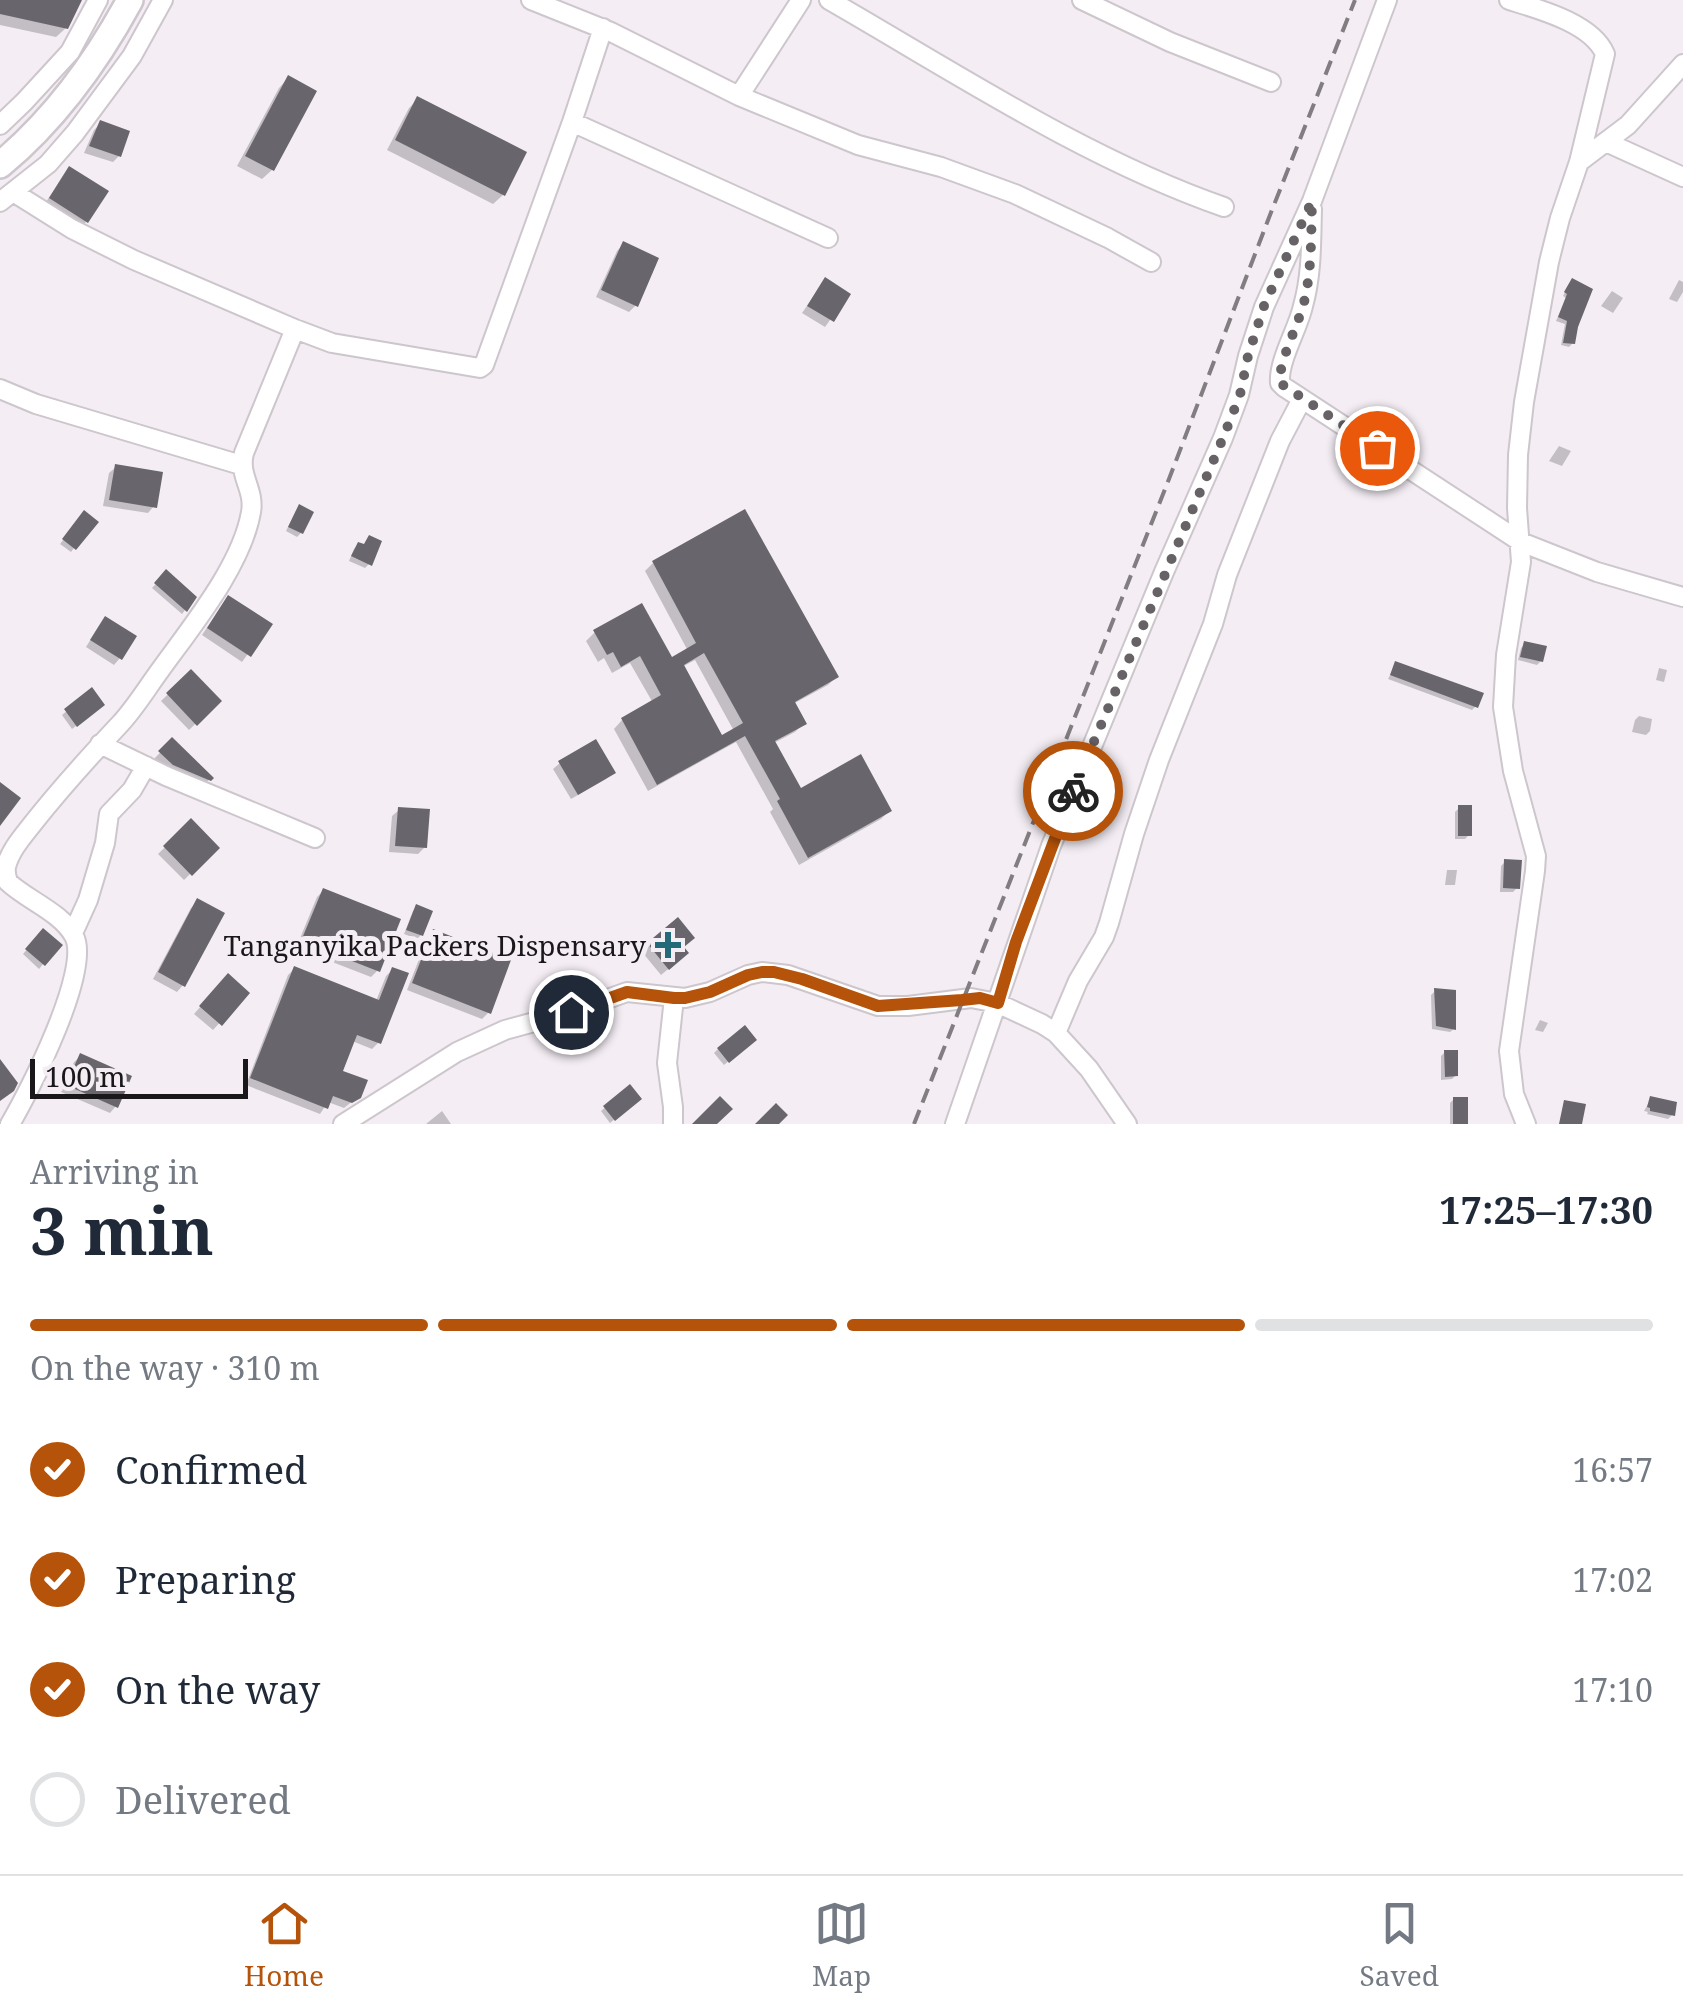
<!DOCTYPE html>
<meta charset="utf-8">
<style>
:root{--surface:#fff;--page:#f6f6f7;--text:#1f2937;--muted:#747a83;--line:#e0e1e3;--accent:#b45309}
body{margin:0;font-family:"Noto Serif",serif;background:var(--page);color:var(--text);height:100vh;display:flex;flex-direction:column;font-size:38px;white-space:nowrap}
*{box-sizing:border-box;margin:0}
p{font-size:32px;color:var(--muted)}
.icon{flex:none;width:55px;height:55px;fill:none;stroke:currentColor;stroke-width:2;stroke-linecap:round;stroke-linejoin:round}
.map{position:relative;height:1124px;overflow:hidden}
.drawer{display:flex;flex-direction:column;background:var(--surface);flex:1}
.drawer>*{flex:none}
.scale{position:absolute;left:30px;bottom:25px;width:218px;box-sizing:border-box;padding-left:10px;border:5px solid #191719;border-top:0;font-size:28px;line-height:35px;white-space:nowrap;color:#191719;-webkit-text-stroke:8px #f4eef4;paint-order:stroke}
.pin{position:absolute;display:grid;place-items:center;width:85px;height:85px;color:#fff;margin:-42px;border:5px solid #fff;border-radius:50%;box-shadow:0 2px 10px #0007}
.courier{position:absolute;display:grid;place-items:center;width:100px;height:100px;margin:-50px;border:8px solid #b45309;border-radius:50%;background:#fff;color:#222;box-shadow:0 2px 12px #0007}
.headline em{font-style:normal;font-weight:700}
.headline div{display:flex;flex-direction:column-reverse}
.headline{display:flex;align-items:center;justify-content:space-between;height:170px;padding:0 30px}
h1{font-size:65px;font-weight:700;line-height:75px}
.bar{display:grid;grid-template-columns:repeat(4,1fr);gap:15px 10px;align-content:center;height:120px;padding:0 30px}
.bar i{height:12px;border-radius:8px;background:var(--line)}
.bar .current{background:var(--accent)}
.bar p{grid-column:span 4}
ol{padding:0 30px;list-style:none}
li{display:flex;align-items:center;gap:30px;height:110px}
li p{margin-inline-start:auto}
li .icon{padding:10px;border-radius:50%;background:var(--accent);color:#fff;stroke-width:4}
li:last-child{color:var(--muted)}
li i{width:55px;height:55px;border:5px solid var(--line);border-radius:50%}
.dock{display:flex;justify-content:space-around;align-items:center;height:140px;border-top:2px solid var(--line);background:var(--surface);font-size:28px;color:var(--muted)}
.dock a{display:grid;justify-items:center;gap:5px}
.dock .current{color:var(--accent)}
.map>svg:first-child{display:block}
.shadow{fill:#0003;fill-rule:evenodd}
.building{fill:#68666c;fill-rule:evenodd}
.lines{fill:none;stroke-linecap:round;stroke-linejoin:round}
.minor-casing{stroke:#cdc6cc;stroke-width:22}
.secondary-casing{stroke:#cdc6cc;stroke-width:30}
.minor{stroke:#fff;stroke-width:18}
.secondary{stroke:#fff;stroke-width:25}
.rail{stroke:#817d81;stroke-width:4;stroke-dasharray:15 8;stroke-linecap:butt}
.done{stroke:#666266;stroke-width:10;stroke-dasharray:0 18}
.route{stroke:#b45309;stroke-width:12}
.poi-dot{fill:#236a78;stroke:#f4eef4;stroke-width:4}
.labels{text-anchor:middle;dominant-baseline:central;stroke-width:10;stroke-linejoin:round;paint-order:stroke}
.poi-label{font-size:28px;fill:#191719;stroke:#f4eef4;text-anchor:end}
</style>
<div class="map">
<svg width="1683" height="1124" viewBox="0 0 1683 1124">
<rect width="100%" height="100%" fill="#f4eef4"/>
<path class="shadow" d="M 0,0 L 79,0 L 66,28 L 56,37 L 0,25 Z
M 288,78 L 272,170 L 262,179 L 237,166 L 279,88 Z
M 418,99 L 503,195 L 493,204 L 387,150 L 409,108 Z
M 101,123 L 119,156 L 113,162 L 84,153 L 94,130 Z
M 63,176 L 86,222 L 80,228 L 44,205 Z
M 623,244 L 636,305 L 629,312 L 596,297 L 617,251 Z
M 825,280 L 848,295 L 825,327 L 802,313 Z
M 1679,280 L 1683,282 L 1683,292 L 1677,302 L 1669,299 Z
M 1569,284 L 1573,343 L 1569,347 L 1561,345 L 1565,324 L 1556,321 L 1566,298 L 1563,296 Z
M 1612,291 L 1623,298 L 1613,313 L 1601,306 Z
M 1559,446 L 1571,451 L 1562,466 L 1549,461 Z
M 116,467 L 154,506 L 148,513 L 103,506 L 109,473 Z
M 296,511 L 301,533 L 297,537 L 286,531 Z
M 81,517 L 74,548 L 71,552 L 60,544 Z
M 369,538 L 369,564 L 365,568 L 349,561 L 354,549 L 358,545 L 363,547 Z
M 653,563 L 836,677 L 828,685 L 793,704 L 804,723 L 795,732 L 774,743 L 800,791 L 889,811 L 881,819 L 799,865 L 770,812 L 773,809 L 736,742 L 648,791 L 614,729 L 622,720 L 653,703 L 630,663 L 612,673 L 604,658 L 598,662 L 586,641 L 595,632 L 671,660 L 688,651 L 645,571 ZM 695,660 L 734,731 L 720,738 L 682,667 Z
M 166,573 L 185,610 L 182,614 L 152,588 Z
M 222,605 L 269,625 L 242,662 L 202,635 Z
M 99,626 L 120,658 L 114,665 L 86,647 Z
M 1525,644 L 1541,661 L 1537,665 L 1518,660 L 1521,648 Z
M 1396,664 L 1476,706 L 1472,710 L 1388,679 Z
M 1659,668 L 1667,670 L 1664,682 L 1656,680 Z
M 191,672 L 219,701 L 189,730 L 161,701 Z
M 91,691 L 98,709 L 72,729 L 62,715 Z
M 1639,716 L 1652,719 L 1650,731 L 1646,735 L 1632,732 L 1635,720 Z
M 172,740 L 211,778 L 202,786 L 166,771 L 154,759 Z
M 560,763 L 613,772 L 606,779 L 571,799 L 553,769 Z
M 1459,808 L 1469,835 L 1465,839 L 1455,839 L 1455,812 Z
M 399,810 L 425,847 L 418,854 L 389,852 L 392,816 Z
M 191,822 L 217,848 L 184,880 L 158,854 Z
M 1505,862 L 1517,888 L 1513,892 L 1500,892 L 1501,866 Z
M 1447,870 L 1457,870 L 1455,885 L 1445,885 Z
M 323,891 L 377,971 L 371,977 L 296,948 L 317,897 Z
M 198,901 L 183,985 L 177,992 L 153,979 L 191,908 Z
M 417,907 L 421,935 L 417,939 L 404,934 L 413,911 Z
M 678,921 L 681,948 L 679,960 L 661,975 L 642,952 Z
M 43,931 L 59,945 L 39,969 L 23,954 Z
M 433,932 L 488,1013 L 482,1019 L 407,990 L 427,939 Z
M 294,969 L 376,1001 L 386,976 L 392,970 L 379,1042 L 372,1049 L 352,1041 L 340,1072 L 359,1096 L 344,1108 L 328,1102 L 320,1114 L 246,1085 L 288,975 Z
M 221,983 L 247,993 L 213,1030 L 194,1014 Z
M 1435,991 L 1454,1029 L 1450,1032 L 1432,1029 L 1431,995 Z
M 1540,1020 L 1548,1023 L 1543,1032 L 1535,1030 Z
M 753,1040 L 724,1065 L 714,1053 L 718,1049 Z
M 1445,1052 L 1456,1075 L 1452,1079 L 1441,1080 L 1441,1056 Z
M 81,1056 L 116,1106 L 110,1113 L 61,1092 L 74,1062 Z
M 629,1087 L 639,1099 L 610,1123 L 601,1111 Z
M 1454,1099 L 1465,1124 L 1450,1124 L 1450,1103 Z
M 1651,1099 L 1672,1115 L 1668,1119 L 1647,1114 L 1648,1112 L 1644,1111 Z
M 442,1111 L 451,1124 L 426,1124 Z"/>
<path class="building" d="M 0,0 L 82,0 L 68,29 L 0,14 Z
M 288,75 L 317,91 L 274,171 L 245,156 Z
M 417,96 L 527,152 L 505,196 L 395,140 Z
M 100,120 L 130,131 L 121,157 L 89,146 Z
M 69,166 L 109,191 L 88,223 L 49,198 Z
M 623,241 L 659,258 L 638,307 L 601,290 Z
M 825,277 L 851,294 L 834,322 L 807,306 Z
M 1572,278 L 1593,289 L 1578,327 L 1575,344 L 1563,343 L 1567,321 L 1558,317 L 1567,294 L 1564,292 Z
M 115,464 L 163,472 L 157,508 L 109,500 Z
M 299,504 L 314,512 L 303,534 L 288,527 Z
M 745,509 L 839,677 L 795,702 L 807,724 L 775,741 L 801,788 L 861,754 L 892,811 L 808,858 L 777,801 L 780,799 L 745,736 L 657,785 L 621,718 L 661,695 L 640,656 L 621,667 L 613,652 L 607,655 L 593,630 L 642,603 L 672,657 L 696,643 L 652,561 ZM 704,653 L 743,723 L 722,735 L 684,665 Z
M 84,510 L 99,522 L 76,550 L 62,539 Z
M 369,535 L 382,541 L 372,566 L 351,556 L 358,542 L 364,544 Z
M 166,569 L 197,597 L 187,612 L 154,583 Z
M 228,595 L 273,624 L 251,657 L 207,628 Z
M 105,616 L 137,636 L 122,660 L 90,640 Z
M 1524,641 L 1547,646 L 1543,662 L 1520,657 Z
M 1395,661 L 1484,693 L 1478,708 L 1390,675 Z
M 191,669 L 222,701 L 197,726 L 166,693 Z
M 92,687 L 105,705 L 77,727 L 64,709 Z
M 172,737 L 214,778 L 211,781 L 173,765 L 158,751 Z
M 596,739 L 616,773 L 578,795 L 558,761 Z
M 0,782 L 21,798 L 0,826 Z
M 1458,805 L 1472,805 L 1472,836 L 1458,836 Z
M 398,807 L 430,809 L 427,848 L 395,846 Z
M 191,818 L 220,848 L 192,876 L 163,846 Z
M 1504,859 L 1522,860 L 1520,889 L 1503,888 Z
M 323,888 L 401,919 L 380,972 L 301,941 Z
M 197,898 L 225,913 L 185,987 L 158,972 Z
M 416,904 L 433,911 L 423,936 L 406,930 Z
M 678,917 L 695,938 L 684,947 L 689,953 L 669,970 L 647,943 Z
M 43,928 L 63,945 L 45,966 L 25,949 Z
M 433,929 L 511,960 L 491,1014 L 412,983 Z
M 294,966 L 379,1000 L 392,967 L 409,973 L 381,1044 L 357,1035 L 343,1071 L 368,1080 L 361,1098 L 352,1103 L 333,1096 L 328,1109 L 250,1078 Z
M 228,973 L 250,993 L 222,1026 L 199,1006 Z
M 1434,988 L 1456,990 L 1456,1030 L 1436,1026 Z
M 745,1025 L 757,1040 L 729,1063 L 717,1048 Z
M 1444,1050 L 1458,1050 L 1458,1076 L 1445,1077 Z
M 80,1053 L 132,1076 L 118,1108 L 66,1085 Z
M 0,1059 L 18,1083 L 14,1091 L 0,1101 Z
M 630,1084 L 642,1099 L 615,1121 L 603,1106 Z
M 720,1096 L 733,1109 L 717,1124 L 692,1124 Z
M 1650,1096 L 1677,1102 L 1675,1116 L 1650,1111 L 1650,1108 L 1647,1107 Z
M 1453,1097 L 1468,1097 L 1468,1124 L 1453,1124 Z
M 1564,1100 L 1586,1104 L 1582,1124 L 1559,1124 Z
M 776,1103 L 788,1115 L 779,1124 L 755,1124 Z"/>
<g class="lines">
<defs>
<path id="minor" d="M 531,0 L 611,32 L 739,96 L 858,145 L 941,167 L 1015,194 L 1108,238 L 1151,262
M 829,0 C 956,73 1086,159 1224,207
M 1082,0 L 1170,42 L 1271,82
M 1509,0 C 1538,9 1592,23 1605,54 L 1579,162 L 1560,218 L 1549,262 L 1524,402 L 1518,455 L 1517,508 L 1521,562 L 1506,655 L 1503,707 L 1513,771 L 1536,856 L 1535,871 L 1509,1051 L 1514,1094 L 1526,1124
M 739,96 L 801,0
M 572,122 L 828,238
M 0,125 L 24,102 L 70,52 L 98,0
M 1606,142 L 1683,177
M 1579,162 L 1628,125 L 1683,64
M 13,192 L 72,229 L 134,260 L 295,329 L 332,343 L 480,368 L 484,365 L 572,122 L 603,28
M 0,202 L 48,164 L 75,133 L 132,56 L 163,0
M 1312,209 C 1311,242 1312,274 1303,306 C 1298,329 1278,361 1280,383 L 1284,387 L 1521,542 L 1597,572 L 1683,597
M 0,389 L 36,404 L 241,465
M 100,744 L 166,776 L 315,838
M 73,933 L 88,900 L 105,843 L 109,814 L 132,790 L 146,766
M 1056,1033 L 1078,981 L 1104,937 L 1109,923 L 1134,834 L 1159,760 L 1213,624 L 1227,575 L 1280,441 L 1302,399
M 10,1124 C 29,1092 92,969 74,936 C 61,912 27,900 8,882 C 6,876 5,873 6,867 C 10,850 24,835 34,822 C 61,788 90,756 120,724 C 135,708 147,688 161,669 C 192,626 242,565 251,512 C 255,489 238,476 244,453 L 295,329
M 343,1124 L 457,1052 L 505,1030 L 571,1012 L 627,992 L 685,998 L 710,992 L 748,975 L 762,972 L 788,975 L 878,1006 L 908,1006 L 971,998 L 997,1003 L 1042,1024 L 1056,1033 L 1089,1069 L 1127,1124
M 673,1124 L 673,1107 L 667,1063 L 674,998
M 955,1124 L 1051,846 L 1164,572 L 1223,438 L 1239,395 L 1248,356 L 1264,307 L 1312,201 L 1387,0"/>
<path id="secondary" d="M 0,165 C 53,121 97,61 130,0"/>
</defs>
<use href="#minor" class="minor-casing"/>
<use href="#secondary" class="secondary-casing"/>
<use href="#minor" class="minor"/>
<use href="#secondary" class="secondary"/>
<path class="rail" d="M 914,1124 L 1169,479 L 1270,215 L 1355,0"/>
</g>
<g class="lines">
<path class="done" d="M 1073,791 L 1223,438 L 1240,395 L 1248,356 L 1264,306 L 1312,201 C 1311,234 1312,266 1305,298 C 1300,323 1278,361 1280,383 L 1377,448"/>
<path class="route" d="M 571,1012 L 627,992 L 674,998 L 685,998 L 710,992 L 748,975 L 762,972 L 774,972 L 802,979 L 878,1006 L 962,1000 L 980,998 L 998,1003 L 1016,942 L 1073,791"/>
</g>
<path class="poi-dot" d="M663 930h10v10h10v10h-10v10h-10v-10h-10v-10h10z"/>
<g class="labels">
<g class="poi-label">
<text x="646" y="945">Tanganyika Packers Dispensary</text>
</g>
</g>
</svg>
<div class="scale">100 m</div>
<div class="pin" style="left:1377px;top:448px;background:#ea580c"><svg class="icon" aria-label="bag" viewBox="0 0 24 24"><path d="M5 8h14l-1 12H6zM9 8a3 3 0 0 1 6 0"/></svg></div>
<div class="pin" style="left:571px;top:1012px;background:#1f2937"><svg class="icon" aria-label="home" viewBox="0 0 24 24"><path d="M3 11l9-7 9 7M6 9v11h12V9"/></svg></div>
<div class="courier" style="left:1073px;top:791px"><svg class="icon" aria-label="bike" viewBox="0 0 24 24"><circle cx="6" cy="16" r="4"/><circle cx="18" cy="16" r="4"/><path d="M6 16l4-8h5l3 8M10 8l3 8H6M13 5h3"/></svg></div>
</div>
<section class="drawer">
<div class="headline"><div><h1>3 min</h1><p>Arriving in</p></div><em>17:25–17:30</em></div>
<div class="bar"><i class="current"></i><i class="current"></i><i class="current"></i><i></i><p>On the way · 310 m</p></div>
<ol>
<li><svg class="icon" aria-label="check" viewBox="0 0 24 24"><path d="M5 12l5 5 9-10"/></svg>Confirmed<p>16:57</p></li>
<li><svg class="icon" aria-label="check" viewBox="0 0 24 24"><path d="M5 12l5 5 9-10"/></svg>Preparing<p>17:02</p></li>
<li><svg class="icon" aria-label="check" viewBox="0 0 24 24"><path d="M5 12l5 5 9-10"/></svg>On the way<p>17:10</p></li>
<li><i></i>Delivered</li>
</ol>
</section>
<nav class="dock">
<a class="current"><svg class="icon" aria-label="home" viewBox="0 0 24 24"><path d="M3 11l9-7 9 7M6 9v11h12V9"/></svg>Home</a>
<a><svg class="icon" aria-label="map" viewBox="0 0 24 24"><path d="M3 6l6-2 6 2 6-2v14l-6 2-6-2-6 2zM9 4v14M15 6v14"/></svg>Map</a>
<a><svg class="icon" aria-label="saved" viewBox="0 0 24 24"><path d="M7 4h10v16l-5-4-5 4z"/></svg>Saved</a>
</nav>
